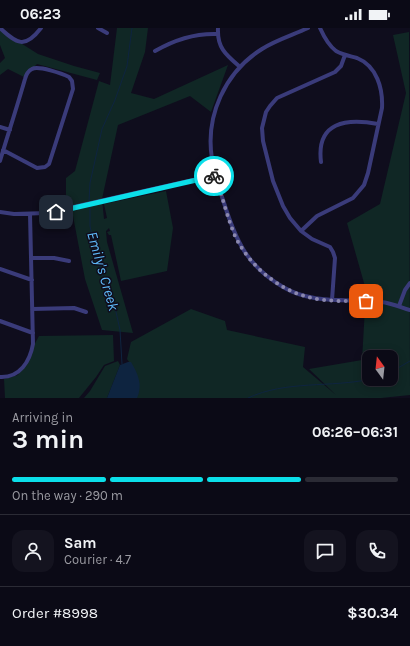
<!DOCTYPE html>
<meta charset="utf-8">
<style>
:root{--surface:#0b0a16;--page:#14131f;--text:#f1f3f6;--muted:#9a9aa1;--line:#2b2b35;--accent:#0bdfe9}
body{margin:0;font-family:Karla,sans-serif;background:var(--page);color:var(--text);height:100vh;display:flex;flex-direction:column;font-size:15px;white-space:nowrap}
*{box-sizing:border-box;margin:0}
p{font-size:13px;color:var(--muted)}
.icon{flex:none;width:22px;height:22px;fill:none;stroke:currentColor;stroke-width:2;stroke-linecap:round;stroke-linejoin:round}
.map{position:relative;height:370px;overflow:hidden}
.sheet{display:flex;flex-direction:column;background:var(--surface);flex:1}
.sheet>*{flex:none}
.needle{width:26px;rotate:345deg}
.buttons{position:absolute;left:362px;top:322px;display:grid;gap:8px}
.buttons a{display:grid;place-items:center;width:36px;height:36px;border-radius:8px;background:var(--surface);box-shadow:0 2px 10px #0003,0 0 0 1px var(--line);font-size:20px}
.pin{position:absolute;display:grid;place-items:center;width:34px;height:34px;color:#fff;margin:-17px;border-radius:8px;box-shadow:0 2px 6px #0006}
.courier{position:absolute;display:grid;place-items:center;width:40px;height:40px;margin:-20px;border:3px solid #0bdfe9;border-radius:50%;background:#fff;color:#222;box-shadow:0 1px 5px #0007}
.headline em{font-style:normal;font-weight:700}
.headline div{display:flex;flex-direction:column-reverse}
.headline{display:flex;align-items:center;justify-content:space-between;height:68px;padding:0 12px}
h1{font-size:26px;font-weight:700;line-height:30px}
.bar{display:grid;grid-template-columns:repeat(4,1fr);gap:6px 4px;align-content:center;height:48px;padding:0 12px}
.bar i{height:5px;border-radius:3px;background:var(--line)}
.bar .current{background:var(--accent)}
.bar p{grid-column:span 4}
.line{display:flex;align-items:center;gap:10px;padding:0 12px;border-top:1px solid var(--line)}
.line div{flex:1}
.round{display:grid;place-items:center;flex:none;width:42px;height:42px;border-radius:12px;background:var(--page)}
.status{display:flex;justify-content:space-between;align-items:center;height:28px;padding:0 20px;background:var(--surface);direction:ltr}
.status svg{height:11px;fill:currentColor}
.map>svg:first-child{display:block}
.green{fill:#102725;fill-rule:evenodd}
.water{fill:#0e2440}
.lines{fill:none;stroke-linecap:round;stroke-linejoin:round}
.stream{stroke:#0e2440;stroke-width:1}
.minor{stroke:#3a3b7a;stroke-width:4}
.done{stroke:#8b88af;stroke-width:4;stroke-dasharray:0 7.2}
.route{stroke:#0bdfe9;stroke-width:5}
.labels{text-anchor:middle;dominant-baseline:central;stroke-width:3;stroke-linejoin:round;paint-order:stroke}
.water-label{font-size:15px;font-style:italic;fill:#5eb9f7;stroke:#0f0d1d}
</style>
<div class="status"><b>06:23</b><svg viewBox="0 0 49 12"><path d="M0 12V9h3v3zM5 12V6h3v6zM10 12V3h3v9zM15 12V0h3v12zM26 1h20v11H26zM47 4h2v5h-2z"/></svg></div>
<div class="map">
<svg width="410" height="370" viewBox="0 0 410 370">
<rect width="100%" height="100%" fill="#0f0d1d"/>
<path class="green" d="M 117,0 L 148,0 L 145,24 L 131,65 L 154,71 L 228,37 L 211,84 L 190,68 L 118,97 L 102,171 L 104,191 L 107,190 L 104,176 L 166,163 L 173,200 L 167,243 L 121,253 L 111,207 L 109,207 L 107,204 L 110,203 L 109,200 L 106,203 L 107,214 L 133,305 L 102,302 L 85,251 L 73,188 L 66,177 L 66,150 L 75,143 L 99,53 L 110,57 Z
M 0,2 L 38,26 L 74,38 L 100,45 L 97,52 L 37,36 L 24,49 L 8,41 L 0,47 L 0,35 L 5,30 L 0,17 Z
M 409,4 L 410,367 L 381,370 L 132,370 L 132,338 L 127,331 L 131,314 L 191,281 L 225,293 L 227,302 L 305,319 L 303,339 L 336,367 L 309,341 L 362,332 L 366,262 L 347,195 L 380,176 L 406,65 L 393,7 ZM 369,329 L 391,329 L 391,351 L 369,351 Z
M 113,307 L 114,333 L 104,337 L 96,349 L 79,370 L 5,370 L 4,351 L 18,347 L 39,308 Z
M 118,333 L 120,337 L 107,370 L 84,370 L 90,363 L 105,338 Z"/>
<path class="water" d="M 128,334 L 131,334 C 138,346 143,357 137,370 L 107,370 L 120,337 Z"/>
<g class="lines">
<path class="stream" d="M 89,173 L 90,155 L 102,101 L 115,72 L 127,38 L 132,0
M 90,176 L 90,198 L 96,226 L 109,267 L 116,284 L 120,302 L 122,336
M 391,344 L 410,333
M 248,370 C 286,352 331,360 371,351"/>
<path class="minor" d="M 0,0 C 17,16 25,21 41,0
M 98,0 L 107,5
M 218,0 C 217,20 226,27 240,39
M 308,0 C 293,7 276,12 262,21 C 225,44 205,88 212,131 C 214,146 219,160 224,175 C 236,213 247,238 283,259 C 313,277 348,270 381,274 C 391,275 400,279 410,282
M 155,23 C 174,12 195,5 218,6
M 0,99 L 10,102
M 0,133 C 8,106 17,79 25,51 C 26,47 28,43 32,41 C 38,37 63,46 69,49 L 72,53 L 73,61 L 49,136 L 45,139 L 37,140 L 3,122
M 321,134 C 316,94 346,90 378,96
M 0,184 L 14,186 L 47,185 L 215,147
M 301,203 L 317,188 L 353,170 L 364,157 L 368,145 L 382,80 C 383,61 377,38 357,30 C 350,28 343,27 336,23 C 328,17 324,9 320,0
M 31,230 L 54,230 L 69,233
M 0,241 L 32,252
M 332,272 L 335,230 L 333,224 L 330,219 L 312,211 L 301,203 L 290,190 L 283,178 L 273,153 L 263,113 L 262,100 L 266,84 L 270,78 L 277,70 L 335,44 L 341,38 L 345,27
M 399,278 L 405,262 L 410,255
M 32,281 L 74,280 L 86,284
M 0,293 L 33,305
M 0,349 C 20,350 30,333 33,316 L 30,186"/>
</g>
<g class="lines">
<path class="done" d="M 214,148 L 215,147 C 222,167 227,189 235,208 C 249,237 277,261 308,269 C 326,274 347,273 366,273"/>
<path class="route" d="M 56,184 L 214,148"/>
</g>
<g class="labels">
<g class="water-label">
<text transform="translate(103 243) rotate(74)">Emily's Creek</text>
</g>
</g>
</svg>
<div class="buttons">
<a><svg class="needle" viewBox="-14 -14 28 28"><path d="M0-13l5 13h-10z" fill="#e53935"/><path d="M0 13l5-13h-10z" fill="#9a9aa1"/></svg></a>
</div>
<div class="pin" style="left:366px;top:273px;background:#ea580c"><svg class="icon" aria-label="bag" viewBox="0 0 24 24"><path d="M5 8h14l-1 12H6zM9 8a3 3 0 0 1 6 0"/></svg></div>
<div class="pin" style="left:56px;top:184px;background:#1f2937"><svg class="icon" aria-label="home" viewBox="0 0 24 24"><path d="M3 11l9-7 9 7M6 9v11h12V9"/></svg></div>
<div class="courier" style="left:214px;top:148px"><svg class="icon" aria-label="bike" viewBox="0 0 24 24"><circle cx="6" cy="16" r="4"/><circle cx="18" cy="16" r="4"/><path d="M6 16l4-8h5l3 8M10 8l3 8H6M13 5h3"/></svg></div>
</div>
<section class="sheet">
<div class="headline"><div><h1>3 min</h1><p>Arriving in</p></div><em>06:26–06:31</em></div>
<div class="bar"><i class="current"></i><i class="current"></i><i class="current"></i><i></i><p>On the way · 290 m</p></div>
<div class="line" style="height:72px"><a class="round"><svg class="icon" aria-label="person" viewBox="0 0 24 24"><circle cx="12" cy="8" r="4"/><path d="M4 21q1-7 8-7t8 7"/></svg></a><div><b>Sam</b><p>Courier · 4.7</p></div><a class="round"><svg class="icon" aria-label="chat" viewBox="0 0 24 24"><path d="M4 5h16v11H9l-5 4z"/></svg></a><a class="round"><svg class="icon" aria-label="phone" viewBox="0 0 24 24"><path d="M5 4h4l2 5-3 2q2 4 5 5l2-3 5 2v4C11 20 4 13 5 4z"/></svg></a></div>
<div class="line" style="height:52px"><div>Order #8998</div><b>$30.34</b></div>
</section>
